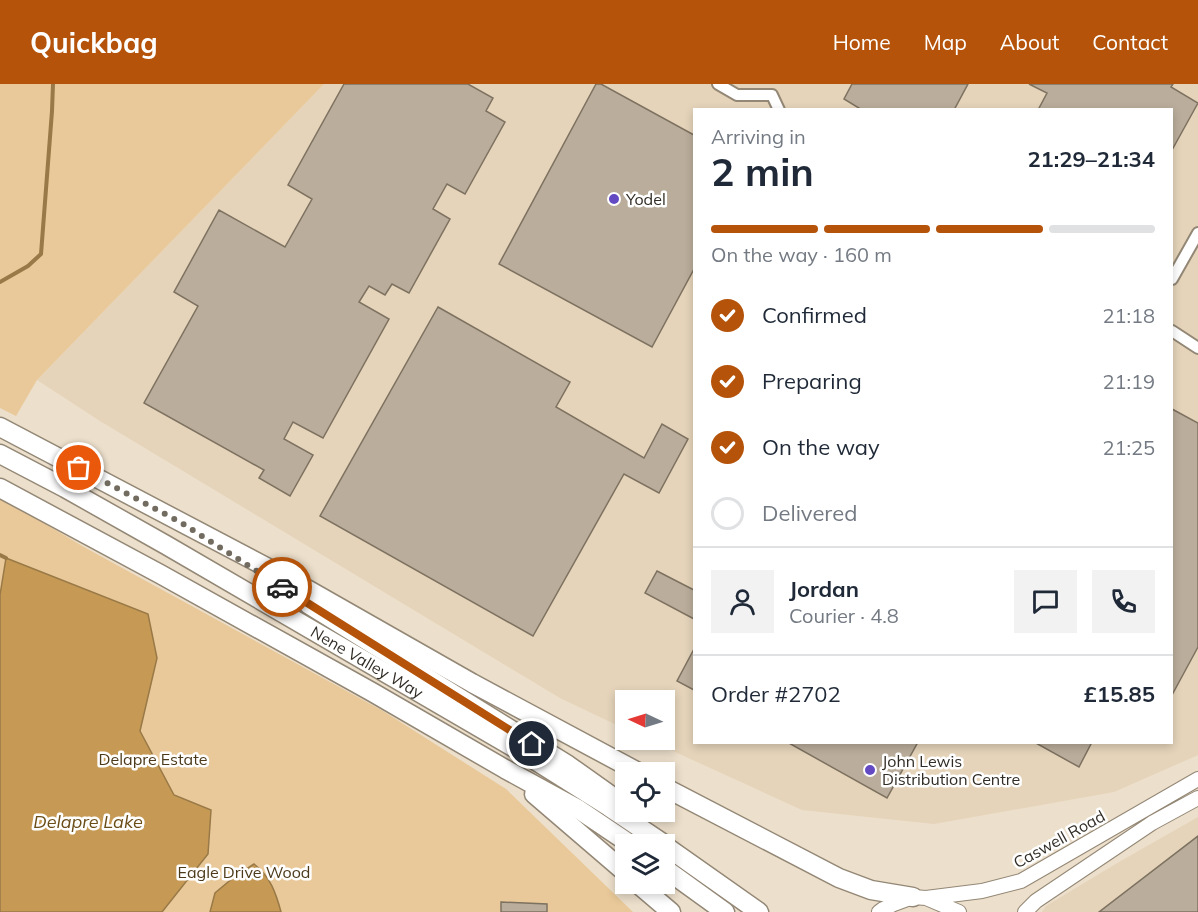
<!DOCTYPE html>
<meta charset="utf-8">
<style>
:root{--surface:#fff;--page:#f2f2f3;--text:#1f2937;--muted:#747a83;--line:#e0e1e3;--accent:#b45309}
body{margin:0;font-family:Mulish,sans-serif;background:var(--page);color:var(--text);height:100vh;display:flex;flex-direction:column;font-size:22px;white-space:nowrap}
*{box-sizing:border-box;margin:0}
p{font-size:20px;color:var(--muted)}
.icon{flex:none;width:33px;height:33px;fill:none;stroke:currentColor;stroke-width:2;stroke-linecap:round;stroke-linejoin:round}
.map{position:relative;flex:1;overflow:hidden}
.drawer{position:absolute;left:693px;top:24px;width:480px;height:636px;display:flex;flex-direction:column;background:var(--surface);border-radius:0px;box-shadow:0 3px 9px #0003}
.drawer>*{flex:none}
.needle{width:39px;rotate:274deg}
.controls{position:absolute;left:615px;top:606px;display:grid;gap:12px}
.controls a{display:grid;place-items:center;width:60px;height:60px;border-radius:0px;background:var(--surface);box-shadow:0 3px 9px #0003;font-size:30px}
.pin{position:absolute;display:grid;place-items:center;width:51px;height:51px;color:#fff;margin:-26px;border:3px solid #fff;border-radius:50%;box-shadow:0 2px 6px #0007}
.courier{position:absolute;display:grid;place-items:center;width:60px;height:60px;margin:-30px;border:4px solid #b45309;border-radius:50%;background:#fff;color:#222;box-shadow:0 2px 8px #0007}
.head em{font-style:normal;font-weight:700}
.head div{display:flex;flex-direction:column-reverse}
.head{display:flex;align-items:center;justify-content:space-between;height:102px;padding:0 18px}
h1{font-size:39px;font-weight:700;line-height:45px}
.bar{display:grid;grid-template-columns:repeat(4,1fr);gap:9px 6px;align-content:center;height:72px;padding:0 18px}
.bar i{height:8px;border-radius:4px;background:var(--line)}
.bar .on{background:var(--accent)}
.bar p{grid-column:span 4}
.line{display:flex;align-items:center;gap:15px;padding:0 18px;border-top:2px solid var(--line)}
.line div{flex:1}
.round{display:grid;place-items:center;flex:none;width:63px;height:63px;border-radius:0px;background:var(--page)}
ol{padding:0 18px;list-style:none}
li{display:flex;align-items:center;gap:18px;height:66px}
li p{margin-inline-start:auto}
li .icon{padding:6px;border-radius:50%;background:var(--accent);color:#fff;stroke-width:4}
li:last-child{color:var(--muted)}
li i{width:33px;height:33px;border:3px solid var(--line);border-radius:50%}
header{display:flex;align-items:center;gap:36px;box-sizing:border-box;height:84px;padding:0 30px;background:var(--accent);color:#fff}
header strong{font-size:28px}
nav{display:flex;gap:33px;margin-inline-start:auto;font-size:21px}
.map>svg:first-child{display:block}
.built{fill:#e5d4ba;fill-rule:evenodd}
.green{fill:#e9c999}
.water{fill:#c69a55;stroke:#997947;stroke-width:1.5}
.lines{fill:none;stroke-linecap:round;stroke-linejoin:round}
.stream{stroke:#997947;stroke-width:4}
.building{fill:#baad9b;stroke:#7d7160;stroke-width:1.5}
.minor-casing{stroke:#938775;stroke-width:14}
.tertiary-casing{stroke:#938775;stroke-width:16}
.trunk-casing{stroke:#938775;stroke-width:21}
.minor{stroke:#fff;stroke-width:10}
.tertiary{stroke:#fff;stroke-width:14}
.trunk{stroke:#fff;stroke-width:18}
.done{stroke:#726b5f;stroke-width:6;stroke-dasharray:0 10.8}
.route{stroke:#b45309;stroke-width:8}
.poi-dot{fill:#634ac3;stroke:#fff;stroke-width:2}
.labels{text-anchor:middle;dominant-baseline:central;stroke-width:5;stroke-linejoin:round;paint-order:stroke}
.poi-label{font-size:16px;fill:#312c25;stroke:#fff;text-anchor:start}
.street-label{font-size:16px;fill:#312c25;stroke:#fff}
.park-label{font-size:16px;fill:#4c391a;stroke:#fff}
.water-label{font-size:18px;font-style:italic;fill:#6b4d18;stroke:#fff}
</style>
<header>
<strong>Quickbag</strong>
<nav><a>Home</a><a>Map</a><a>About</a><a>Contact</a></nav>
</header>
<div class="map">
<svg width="1198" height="828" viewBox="0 0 1198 828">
<rect width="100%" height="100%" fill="#ecdfcb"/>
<path class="built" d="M 324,0 L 1198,0 L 1198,671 L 1114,708 L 934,740 L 802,726 L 649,656 L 664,656 L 664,616 L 626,616 L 625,645 L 560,614 L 100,337 L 37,296 ZM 694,26 L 1172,26 L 1172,658 L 694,658 Z
M 1198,733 L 1198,828 L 1042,828 L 1046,822 L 1119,778 Z"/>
<path class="green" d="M 0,0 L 324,0 L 37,296 L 16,332 L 0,324 Z
M 0,413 L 84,463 L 383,627 L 506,705 L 633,828 L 0,828 Z"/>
<path class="water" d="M 6,474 L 148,530 L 157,574 L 140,647 L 174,711 L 211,726 L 208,770 L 162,828 L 0,828 L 0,511 Z
M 254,780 C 270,792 276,809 281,828 L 210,828 L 215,809 L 234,793 Z"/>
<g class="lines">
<path class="stream" d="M 0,198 L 28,182 L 41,170 L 52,27 L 53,0
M 0,471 L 6,474"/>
</g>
<path class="building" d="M 344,0 L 468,0 L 493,14 L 486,27 L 505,38 L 465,110 L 447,100 L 433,125 L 450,135 L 409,209 L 392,200 L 385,211 L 369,202 L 359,218 L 389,235 L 323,354 L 293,338 L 284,355 L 313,371 L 290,412 L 259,394 L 264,386 L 144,319 L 198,222 L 174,208 L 219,126 L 285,163 L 312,115 L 288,101 Z
M 596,0 L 601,0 L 694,51 L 694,185 L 652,263 L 499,180 Z
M 852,0 L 968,0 L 954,26 L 862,26 L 844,15 Z
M 1029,0 L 1173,0 L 1171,3 L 1198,19 L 1172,66 L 1172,26 L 1038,26 L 1047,9 Z
M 438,223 L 570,298 L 556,323 L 644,374 L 662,340 L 688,355 L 659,409 L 624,390 L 533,552 L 320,432 Z
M 1172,325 L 1198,339 L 1198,563 L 1172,611 Z
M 657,487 L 694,506 L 694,535 L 645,509 Z
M 694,565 L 694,606 L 677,597 Z
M 787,658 L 918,658 L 887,714 Z
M 1034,658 L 1092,658 L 1079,683 Z
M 1198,752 L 1198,828 L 1099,828 Z
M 501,818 L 547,820 L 547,828 L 501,828 Z"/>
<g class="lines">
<defs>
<path id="minor" d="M 718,0 L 737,11 L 772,11 L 779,26
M 1172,195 L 1198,149
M 1172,247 L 1198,264"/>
<path id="tertiary" d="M 926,814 L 982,807 L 1021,797 L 1198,695
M 879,828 L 883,825 L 894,820 L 913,813 L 926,814 L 959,828
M 1025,828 L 1036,817 L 1152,739 L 1198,714"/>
<g id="trunk">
<path d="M 0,343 L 291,496 L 472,599 L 638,688"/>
<path id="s1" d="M 0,370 L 65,404 L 166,461 L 525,670 L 609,723 L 664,760"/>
<path d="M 0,404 L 160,490 L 372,608 L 505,685 L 578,725 L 630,760"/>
<path d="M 308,520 L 568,681 L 609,710"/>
<path d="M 664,703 L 839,794 L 871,806 L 913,813"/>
<path d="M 534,710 L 626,789"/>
<path d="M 664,761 L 759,828"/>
<path d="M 664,784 L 725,828"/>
<path d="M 638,800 L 671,828"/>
</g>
</defs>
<use href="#minor" class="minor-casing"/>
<use href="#tertiary" class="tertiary-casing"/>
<use href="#trunk" class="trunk-casing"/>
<use href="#minor" class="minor"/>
<use href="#tertiary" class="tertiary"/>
<use href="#trunk" class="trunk"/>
</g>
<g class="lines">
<path class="done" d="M 79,384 L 180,438 L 282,503"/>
<path class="route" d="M 282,503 L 532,660"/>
</g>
<g class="poi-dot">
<circle cx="614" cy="115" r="6"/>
<circle cx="870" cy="686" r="6"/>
</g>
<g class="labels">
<g class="poi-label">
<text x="626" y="115">Yodel</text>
<text x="882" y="677">John Lewis<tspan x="882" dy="18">Distribution Centre</tspan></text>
</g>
<g class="street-label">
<text stroke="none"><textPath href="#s1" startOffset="422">Nene Valley Way</textPath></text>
<text transform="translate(1059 755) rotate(-29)">Caswell Road</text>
</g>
<g class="park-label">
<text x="153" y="675">Delapre Estate</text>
<text x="244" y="788">Eagle Drive Wood</text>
</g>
<g class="water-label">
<text x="88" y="737">Delapre Lake</text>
</g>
</g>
</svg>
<div class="controls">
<a><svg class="needle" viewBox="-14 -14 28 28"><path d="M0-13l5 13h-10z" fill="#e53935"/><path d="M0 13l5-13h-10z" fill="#747a83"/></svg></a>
<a><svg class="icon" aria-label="locate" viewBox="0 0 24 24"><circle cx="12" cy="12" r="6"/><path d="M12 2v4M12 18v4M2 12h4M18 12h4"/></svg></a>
<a><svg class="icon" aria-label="layers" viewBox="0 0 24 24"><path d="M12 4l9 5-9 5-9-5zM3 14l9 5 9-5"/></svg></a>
</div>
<div class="pin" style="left:79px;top:384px;background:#ea580c"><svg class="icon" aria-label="bag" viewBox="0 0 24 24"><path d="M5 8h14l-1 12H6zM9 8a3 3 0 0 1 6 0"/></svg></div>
<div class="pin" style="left:532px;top:660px;background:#1f2937"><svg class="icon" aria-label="home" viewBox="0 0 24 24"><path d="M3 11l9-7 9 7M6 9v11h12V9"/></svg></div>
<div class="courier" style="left:282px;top:503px"><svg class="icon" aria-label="car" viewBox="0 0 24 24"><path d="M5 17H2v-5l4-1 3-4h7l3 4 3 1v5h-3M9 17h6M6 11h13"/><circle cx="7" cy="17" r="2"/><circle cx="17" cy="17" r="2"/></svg></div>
<section class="drawer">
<div class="head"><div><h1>2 min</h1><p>Arriving in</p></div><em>21:29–21:34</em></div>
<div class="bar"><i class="on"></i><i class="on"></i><i class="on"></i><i></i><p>On the way · 160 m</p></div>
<ol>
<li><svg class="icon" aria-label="check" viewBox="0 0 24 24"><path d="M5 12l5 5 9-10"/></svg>Confirmed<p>21:18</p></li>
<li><svg class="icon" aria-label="check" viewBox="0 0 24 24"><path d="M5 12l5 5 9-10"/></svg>Preparing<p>21:19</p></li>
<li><svg class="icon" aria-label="check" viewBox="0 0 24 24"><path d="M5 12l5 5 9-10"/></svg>On the way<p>21:25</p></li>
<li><i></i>Delivered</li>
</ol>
<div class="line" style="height:108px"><a class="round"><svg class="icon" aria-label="person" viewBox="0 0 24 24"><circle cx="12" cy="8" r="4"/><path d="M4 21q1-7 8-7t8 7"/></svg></a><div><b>Jordan</b><p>Courier · 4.8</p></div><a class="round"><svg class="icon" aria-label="chat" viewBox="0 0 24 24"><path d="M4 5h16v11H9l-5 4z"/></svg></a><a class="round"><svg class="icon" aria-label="phone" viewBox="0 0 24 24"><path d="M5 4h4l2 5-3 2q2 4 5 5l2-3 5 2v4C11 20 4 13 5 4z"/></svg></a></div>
<div class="line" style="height:78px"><div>Order #2702</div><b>£15.85</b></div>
</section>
</div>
